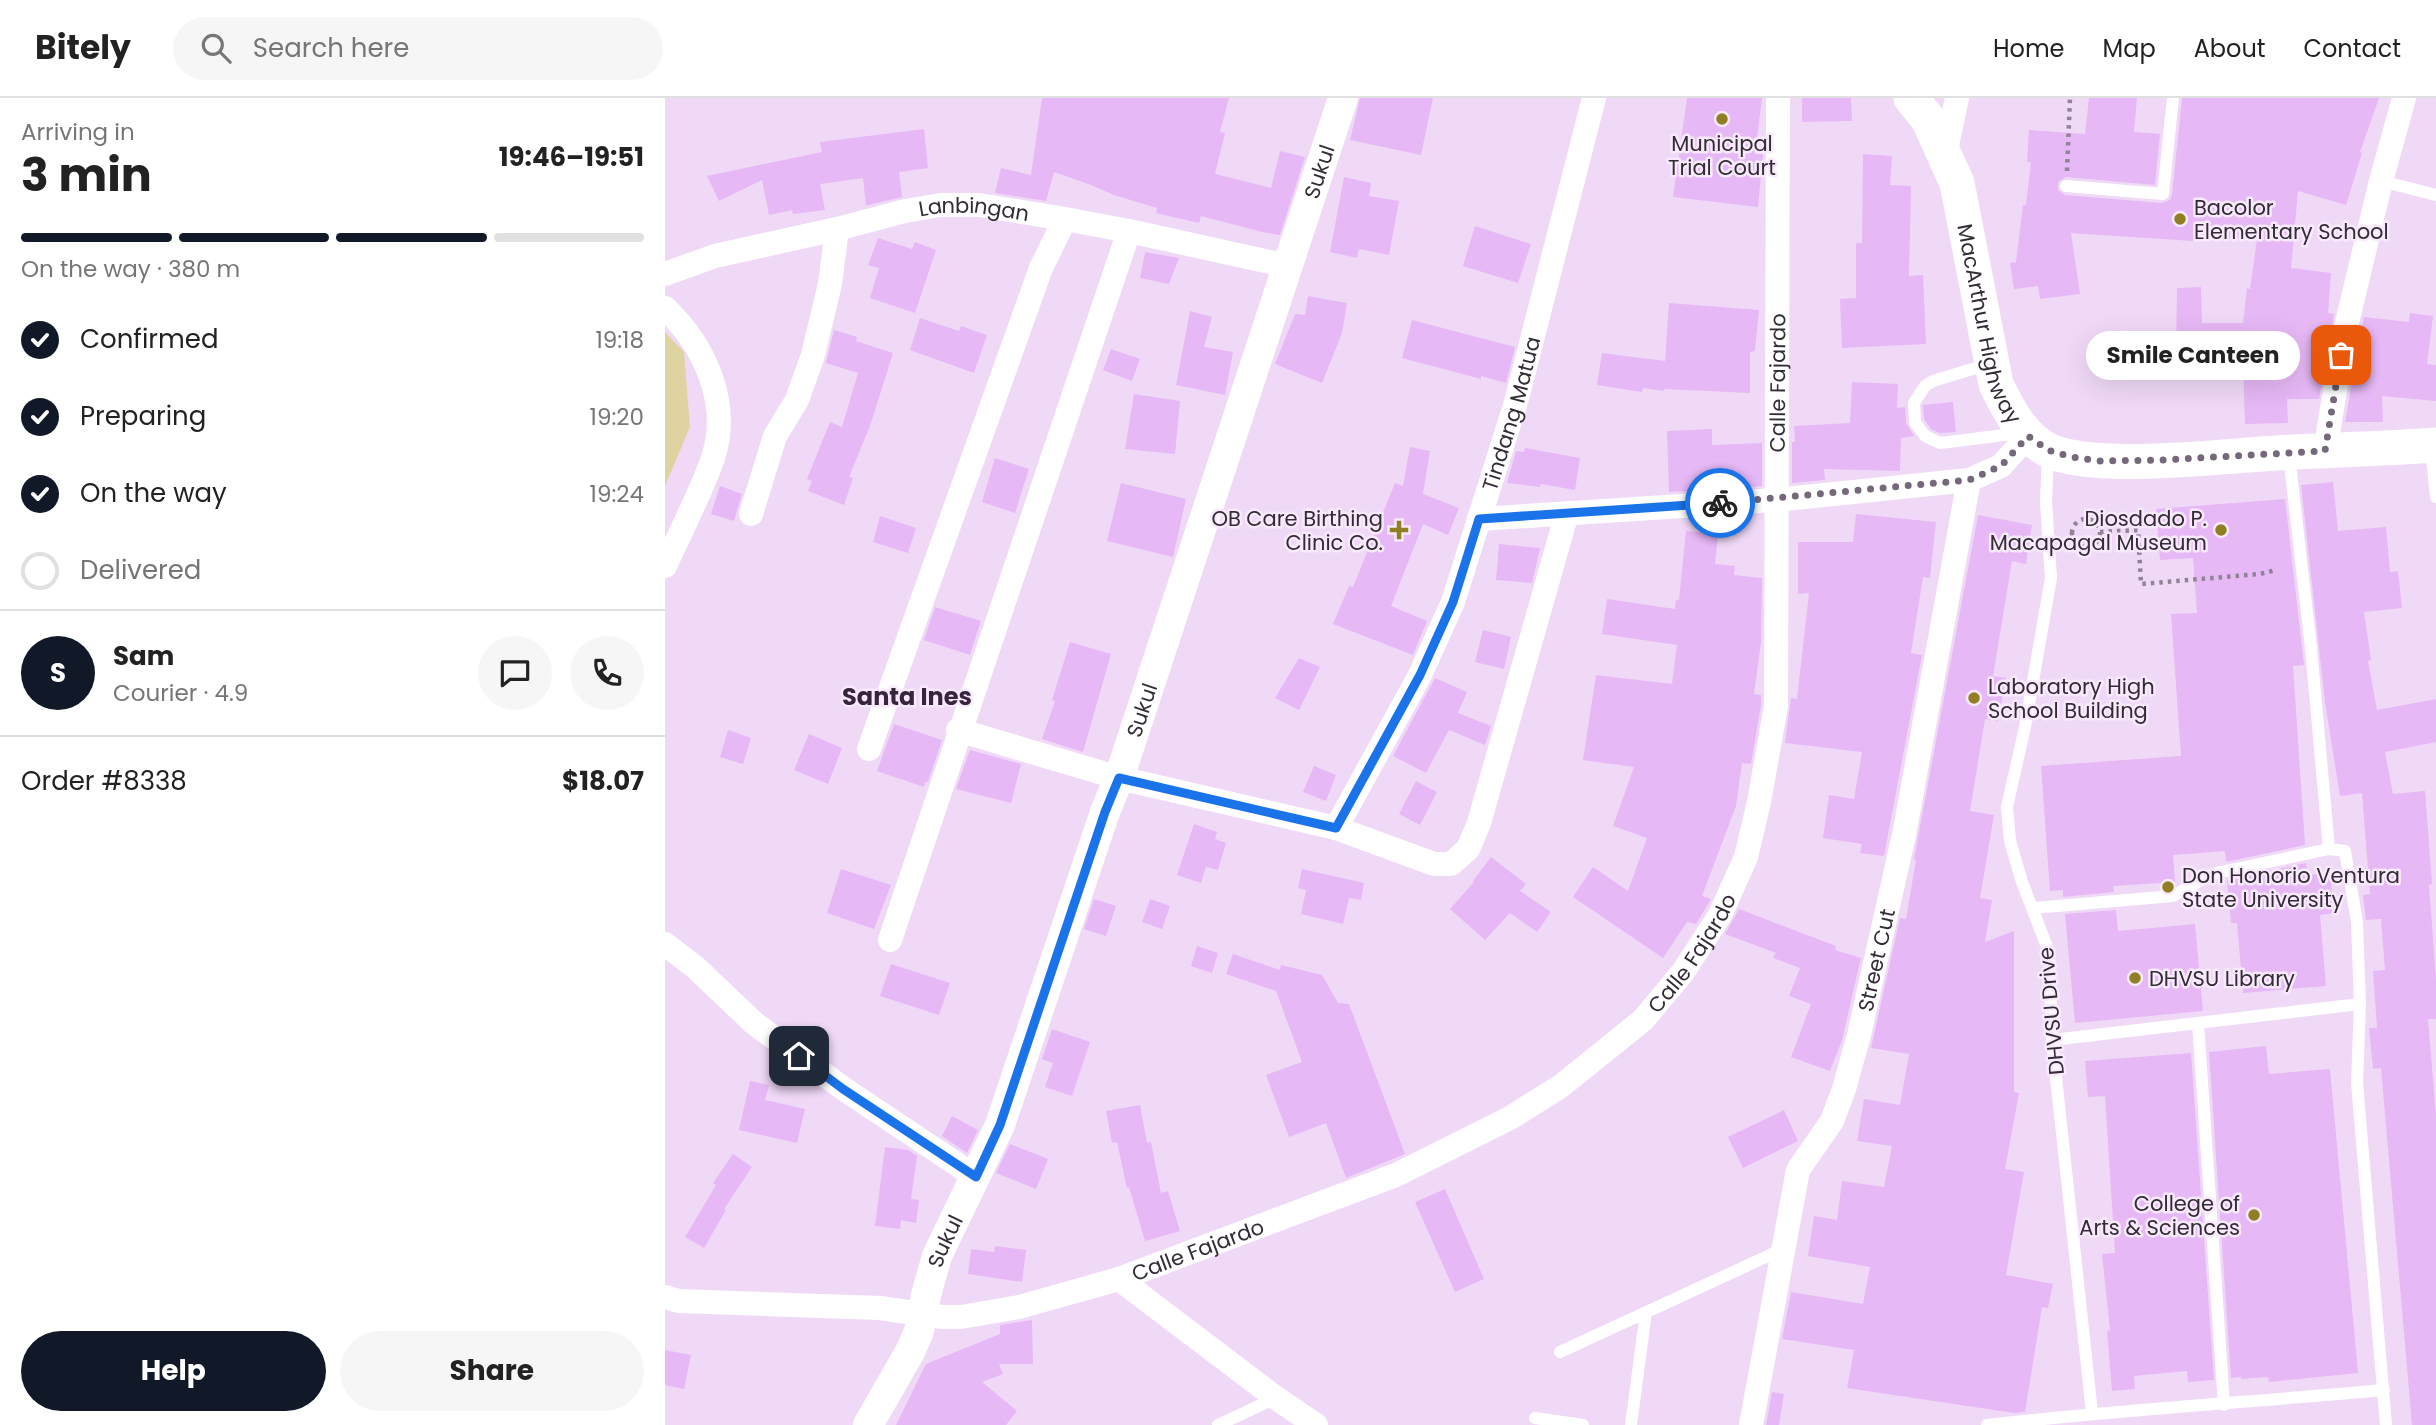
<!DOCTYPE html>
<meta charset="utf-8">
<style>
:root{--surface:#fff;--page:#f6f6f6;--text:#222;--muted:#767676;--line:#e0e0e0;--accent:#111827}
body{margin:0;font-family:Poppins,sans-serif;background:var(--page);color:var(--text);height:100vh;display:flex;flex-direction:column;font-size:26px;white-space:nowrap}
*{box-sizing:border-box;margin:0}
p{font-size:23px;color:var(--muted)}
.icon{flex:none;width:38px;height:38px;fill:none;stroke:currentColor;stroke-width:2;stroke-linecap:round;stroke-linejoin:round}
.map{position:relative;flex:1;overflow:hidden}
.side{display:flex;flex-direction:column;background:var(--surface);width:665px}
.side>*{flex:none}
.pin{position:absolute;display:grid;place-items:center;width:60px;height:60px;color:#fff;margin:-30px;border-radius:14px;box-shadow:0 4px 10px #0006}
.courier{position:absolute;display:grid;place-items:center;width:70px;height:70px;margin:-35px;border:5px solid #1a73e8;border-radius:50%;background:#fff;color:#222;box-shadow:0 2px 9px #0007}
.bubble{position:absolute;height:49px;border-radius:24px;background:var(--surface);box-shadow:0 7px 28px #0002;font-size:23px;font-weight:700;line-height:49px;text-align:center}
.overview em{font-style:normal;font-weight:700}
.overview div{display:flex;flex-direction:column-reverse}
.overview{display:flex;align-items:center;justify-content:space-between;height:119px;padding:0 21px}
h1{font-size:46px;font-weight:700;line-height:52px}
.bar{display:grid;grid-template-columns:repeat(4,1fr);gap:10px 7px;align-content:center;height:84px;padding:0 21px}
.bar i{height:9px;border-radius:5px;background:var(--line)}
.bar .current{background:var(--accent)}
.bar p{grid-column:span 4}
.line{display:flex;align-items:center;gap:18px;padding:0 21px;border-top:2px solid var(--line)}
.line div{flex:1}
.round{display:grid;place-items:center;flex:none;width:74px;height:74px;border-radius:37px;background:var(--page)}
ol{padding:0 21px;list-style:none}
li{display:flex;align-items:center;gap:21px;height:77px}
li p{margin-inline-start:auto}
li .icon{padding:7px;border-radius:50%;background:var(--accent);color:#fff;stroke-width:4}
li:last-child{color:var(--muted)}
li i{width:38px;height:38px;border:4px solid var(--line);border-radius:50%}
.action{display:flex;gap:14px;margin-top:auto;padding:14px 21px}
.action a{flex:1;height:80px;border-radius:42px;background:var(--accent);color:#fff;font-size:28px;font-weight:700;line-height:80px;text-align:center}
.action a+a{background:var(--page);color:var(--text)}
header{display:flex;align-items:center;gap:42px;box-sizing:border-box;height:98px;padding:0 35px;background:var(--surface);border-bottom:2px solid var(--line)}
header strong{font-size:33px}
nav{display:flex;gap:38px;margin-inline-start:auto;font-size:24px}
.search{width:490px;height:63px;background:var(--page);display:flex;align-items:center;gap:18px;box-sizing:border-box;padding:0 24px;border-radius:38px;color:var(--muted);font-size:26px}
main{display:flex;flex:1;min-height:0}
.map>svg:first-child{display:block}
.green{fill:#ded4a2}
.building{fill:#e6b8f6}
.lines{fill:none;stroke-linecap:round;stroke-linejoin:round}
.path{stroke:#918296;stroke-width:4.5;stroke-dasharray:3.5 5;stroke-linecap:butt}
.service{stroke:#fff;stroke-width:12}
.minor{stroke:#fff;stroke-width:24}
.tertiary{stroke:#fff;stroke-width:30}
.secondary{stroke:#fff;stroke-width:35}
.done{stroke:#75687a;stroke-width:7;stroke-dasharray:0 12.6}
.route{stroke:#1a73e8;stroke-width:9}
.poi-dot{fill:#917f26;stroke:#f8eafc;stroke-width:2.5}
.labels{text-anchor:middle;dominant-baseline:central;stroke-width:5;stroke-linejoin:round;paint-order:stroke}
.poi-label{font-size:21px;fill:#332b36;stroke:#f8eafc;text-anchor:start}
.street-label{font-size:21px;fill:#332b36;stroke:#f8eafc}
.quarter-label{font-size:24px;font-weight:bold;fill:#36253c;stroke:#f8eafc}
</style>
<header>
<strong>Bitely</strong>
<div class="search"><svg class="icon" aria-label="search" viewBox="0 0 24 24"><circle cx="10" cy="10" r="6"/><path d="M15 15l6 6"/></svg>Search here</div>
<nav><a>Home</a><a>Map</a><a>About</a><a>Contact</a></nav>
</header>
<main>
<section class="side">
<div class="overview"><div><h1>3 min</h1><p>Arriving in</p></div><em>19:46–19:51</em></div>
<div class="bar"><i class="current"></i><i class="current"></i><i class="current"></i><i></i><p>On the way · 380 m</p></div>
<ol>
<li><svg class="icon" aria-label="check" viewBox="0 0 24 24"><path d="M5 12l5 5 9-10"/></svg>Confirmed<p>19:18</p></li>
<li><svg class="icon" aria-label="check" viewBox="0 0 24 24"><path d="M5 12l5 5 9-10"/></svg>Preparing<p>19:20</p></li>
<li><svg class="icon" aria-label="check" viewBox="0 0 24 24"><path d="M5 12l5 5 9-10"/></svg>On the way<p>19:24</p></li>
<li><i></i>Delivered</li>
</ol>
<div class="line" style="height:126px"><b class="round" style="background:var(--accent);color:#fff">S</b><div><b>Sam</b><p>Courier · 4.9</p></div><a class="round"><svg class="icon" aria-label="chat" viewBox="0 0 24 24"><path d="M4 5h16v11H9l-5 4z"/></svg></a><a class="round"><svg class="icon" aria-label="phone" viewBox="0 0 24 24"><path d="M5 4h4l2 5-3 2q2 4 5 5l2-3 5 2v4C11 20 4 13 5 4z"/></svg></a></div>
<div class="line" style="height:91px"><div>Order #8338</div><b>$18.07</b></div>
<div class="action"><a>Help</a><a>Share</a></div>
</section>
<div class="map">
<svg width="1771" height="1327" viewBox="0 0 1771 1327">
<rect width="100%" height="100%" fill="#f0d9f7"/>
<path class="green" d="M 0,234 L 19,254 L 25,329 L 0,388 Z"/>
<path class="building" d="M 377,0 L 564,0 L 555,34 L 560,35 L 550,76 L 606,90 L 615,53 L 640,59 L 615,137 L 597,134 L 536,118 L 534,125 L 491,115 L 492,110 L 449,97 L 426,87 L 389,74 L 381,103 L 330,95 L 336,70 L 366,77 Z
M 695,0 L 768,0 L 756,57 L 685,42 Z
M 1022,0 L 1097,0 L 1090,56 L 1098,56 L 1093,109 L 1008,99 Z
M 1137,0 L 1186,0 L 1187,23 L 1137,24 Z
M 1424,0 L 1472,0 L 1469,34 L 1495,36 L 1490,87 L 1401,79 L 1393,84 L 1393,92 L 1400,97 L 1497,105 L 1505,102 L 1507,97 L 1517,0 L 1714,0 L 1695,54 L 1697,55 L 1681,107 L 1633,93 L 1626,170 L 1666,175 L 1663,215 L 1669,216 L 1654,301 L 1622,301 L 1623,325 L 1580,326 L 1578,265 L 1517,268 L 1516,254 L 1511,254 L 1512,190 L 1536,189 L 1537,225 L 1578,225 L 1582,190 L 1585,191 L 1592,142 L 1529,137 L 1528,143 L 1406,135 L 1415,196 L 1375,201 L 1373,188 L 1349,191 L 1345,165 L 1351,164 L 1358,107 L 1361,107 L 1366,64 L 1362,64 L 1364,32 L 1420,36 Z
M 259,31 L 263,70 L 234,74 L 237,99 L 203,107 L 201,108 L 198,80 L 155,86 L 160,112 L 128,116 L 127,112 L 104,117 L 97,82 L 54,103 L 42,78 L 157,54 L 155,44 Z
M 1198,56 L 1227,58 L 1225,87 L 1246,88 L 1244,178 L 1258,177 L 1261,246 L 1177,250 L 1175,201 L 1191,200 L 1191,145 L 1197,145 Z
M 679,79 L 706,85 L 704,98 L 734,103 L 724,157 L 694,151 L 692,160 L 665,154 Z
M 810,128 L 866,146 L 853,185 L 798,168 Z
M 213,140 L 247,151 L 250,144 L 271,152 L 250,215 L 205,200 L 214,170 L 203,167 Z
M 480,154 L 514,160 L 504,186 L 475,180 Z
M 643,198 L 682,205 L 677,235 L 657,285 L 610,266 L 630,216 L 640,217 Z
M 1004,205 L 1094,212 L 1090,253 L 1085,254 L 1085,295 L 999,291 L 999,293 L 978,290 L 977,294 L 932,287 L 937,255 L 1000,263 Z
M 525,213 L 547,219 L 539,249 L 568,254 L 560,297 L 511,287 Z
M 1745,215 L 1768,218 L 1762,266 L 1771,267 L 1771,303 L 1717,298 L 1718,324 L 1680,324 L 1699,219 L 1744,224 Z
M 255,220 L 294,233 L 296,228 L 322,237 L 309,275 L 245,252 Z
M 747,222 L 850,249 L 841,285 L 816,278 L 816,281 L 737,260 Z
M 169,232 L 192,239 L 191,243 L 228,255 L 205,328 L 184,379 L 188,380 L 179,407 L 143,393 L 147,383 L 142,381 L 165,324 L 177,329 L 193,275 L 161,265 Z
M 446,251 L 475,261 L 467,283 L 438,272 Z
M 1187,284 L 1233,286 L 1232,310 L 1240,309 L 1241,325 L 1249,338 L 1236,340 L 1235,373 L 1159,371 L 1160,382 L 1127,385 L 1127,344 L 1130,344 L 1129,328 L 1185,325 Z
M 469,296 L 515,303 L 510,356 L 460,351 Z
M 1288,304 L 1291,334 L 1275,335 L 1266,331 L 1259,321 L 1258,307 Z
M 1047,331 L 1047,347 L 1097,345 L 1097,388 L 1004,394 L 1002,333 Z
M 745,349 L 765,353 L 758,396 L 794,410 L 783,437 L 758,426 L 726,508 L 762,523 L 748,557 L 668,526 L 684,488 L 688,489 L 730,385 L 738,388 Z
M 860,350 L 915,360 L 910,392 L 876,386 L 875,389 L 842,385 L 851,353 L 859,354 Z
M 330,360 L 364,371 L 350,415 L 317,404 Z
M 1668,384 L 1673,433 L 1721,429 L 1725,474 L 1733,473 L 1737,510 L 1699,514 L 1706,562 L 1703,563 L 1712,612 L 1771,601 L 1771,644 L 1720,654 L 1728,696 L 1760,693 L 1767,786 L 1764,787 L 1771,881 L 1771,921 L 1763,921 L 1771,1018 L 1771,1327 L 1747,1327 L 1716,970 L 1708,971 L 1704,930 L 1712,930 L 1708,873 L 1720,872 L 1716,821 L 1701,822 L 1698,797 L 1705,796 L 1697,695 L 1675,698 L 1660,604 L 1636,387 Z
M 456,385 L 521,401 L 508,459 L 442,443 Z
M 55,388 L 77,396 L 69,423 L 46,416 Z
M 1620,401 L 1639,567 L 1628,568 L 1640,747 L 1561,764 L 1560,753 L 1508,757 L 1510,784 L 1448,788 L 1449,794 L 1398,799 L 1398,792 L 1385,793 L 1376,668 L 1516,658 L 1506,516 L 1532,515 L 1528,460 L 1495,462 L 1491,411 Z
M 1191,416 L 1271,424 L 1265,480 L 1258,479 L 1246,555 L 1257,557 L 1219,758 L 1195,755 L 1197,746 L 1158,740 L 1164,697 L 1189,701 L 1197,654 L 1120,645 L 1126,600 L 1132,601 L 1144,495 L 1133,496 L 1133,444 L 1188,444 Z
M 1313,417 L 1367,427 L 1361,466 L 1347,463 L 1328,578 L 1341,580 L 1333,623 L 1320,621 L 1305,713 L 1329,717 L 1315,800 L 1327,802 L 1320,844 L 1349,833 L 1349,994 L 1354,995 L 1340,1071 L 1359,1074 L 1341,1177 L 1388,1186 L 1383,1210 L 1377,1209 L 1360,1314 L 1349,1315 L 1182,1290 L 1189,1252 L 1117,1241 L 1126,1194 L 1198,1206 L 1205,1169 L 1143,1158 L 1149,1118 L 1172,1122 L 1177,1083 L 1219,1089 L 1227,1048 L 1192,1043 L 1199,1001 L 1235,1007 L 1244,956 L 1206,950 L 1235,820 L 1241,821 L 1251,762 L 1249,761 Z
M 215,418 L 251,430 L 243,455 L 208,444 Z
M 1021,433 L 1053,436 L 1050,466 L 1070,468 L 1069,477 L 1097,480 L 1096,544 L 1089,596 L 1096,597 L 1096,607 L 1086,666 L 1077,665 L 1071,708 L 1037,798 L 1046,801 L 1031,826 L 1022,824 L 998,860 L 908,799 L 928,769 L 963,793 L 982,740 L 948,728 L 969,669 L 918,662 L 931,577 L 1007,586 L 1012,547 L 937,536 L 942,501 L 1010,511 L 1011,502 L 1014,502 Z
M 834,446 L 875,450 L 867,485 L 831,482 Z
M 270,509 L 316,523 L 305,557 L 259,542 Z
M 818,532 L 846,539 L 839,571 L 810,564 Z
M 405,544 L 446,556 L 418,654 L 377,641 L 390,603 L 387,602 Z
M 634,560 L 655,569 L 634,612 L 610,600 Z
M 770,580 L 802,594 L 793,615 L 826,628 L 820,647 L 784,632 L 761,675 L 728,658 Z
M 229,626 L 277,642 L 263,684 L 260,684 L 259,689 L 212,673 Z
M 63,632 L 86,640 L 78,666 L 55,659 Z
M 144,636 L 177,650 L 163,686 L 129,672 Z
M 305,652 L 356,666 L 346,705 L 291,691 Z
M 649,668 L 671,677 L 661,703 L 638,694 Z
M 751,683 L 772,694 L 755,727 L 734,716 Z
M 529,726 L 552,734 L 550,741 L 561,745 L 553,772 L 541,769 L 536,785 L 512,777 Z
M 826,759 L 861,786 L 855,793 L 886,814 L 872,834 L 845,815 L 820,842 L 785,811 L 809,784 L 808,783 Z
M 1641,765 L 1642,777 L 1665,775 L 1669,815 L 1655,817 L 1661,888 L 1578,895 L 1572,825 L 1566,825 L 1562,782 Z
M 176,771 L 226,787 L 209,831 L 162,815 Z
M 637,771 L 699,785 L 696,802 L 684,800 L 678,826 L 636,816 L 641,792 L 633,790 Z
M 429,801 L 451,808 L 441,838 L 419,831 Z
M 485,801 L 505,808 L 497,831 L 477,824 Z
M 1074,811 L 1171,848 L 1170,852 L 1196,860 L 1177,942 L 1165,973 L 1126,959 L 1146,906 L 1124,898 L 1135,870 L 1108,860 L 1111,855 L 1060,836 Z
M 1451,812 L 1453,833 L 1530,826 L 1538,913 L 1410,925 L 1400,816 Z
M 532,848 L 553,855 L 547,875 L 526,868 Z
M 568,856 L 615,872 L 616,867 L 657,877 L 673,905 L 684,906 L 740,1056 L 681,1080 L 661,1025 L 624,1039 L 601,977 L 637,964 L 611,893 L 561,876 Z
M 226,866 L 285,885 L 274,917 L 215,898 Z
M 387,931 L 425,944 L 407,998 L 380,989 L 388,965 L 377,961 Z
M 1601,948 L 1604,976 L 1665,971 L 1693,1275 L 1604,1284 L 1603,1279 L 1576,1281 L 1576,1279 L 1566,1280 L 1544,954 Z
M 1526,955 L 1549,1282 L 1523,1284 L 1522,1273 L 1469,1278 L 1470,1291 L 1447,1293 L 1442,1233 L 1445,1232 L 1437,1156 L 1450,1155 L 1440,998 L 1423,999 L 1420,963 Z
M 85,983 L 104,987 L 100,1002 L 140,1011 L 132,1045 L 74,1032 Z
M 475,1007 L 482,1045 L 486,1044 L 496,1095 L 503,1093 L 515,1133 L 480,1143 L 464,1089 L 462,1090 L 452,1044 L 447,1045 L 441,1013 Z
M 1119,1012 L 1133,1043 L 1078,1070 L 1063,1039 Z
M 287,1018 L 313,1032 L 302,1055 L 277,1038 Z
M 345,1046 L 383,1061 L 371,1091 L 331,1075 Z
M 220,1049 L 243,1052 L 252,1058 L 246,1101 L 254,1102 L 251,1125 L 236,1122 L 235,1131 L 210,1128 Z
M 68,1056 L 87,1069 L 59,1111 L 61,1112 L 39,1150 L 20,1139 L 51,1087 L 48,1085 Z
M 780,1091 L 819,1181 L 790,1194 L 750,1104 Z
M 330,1148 L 361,1152 L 357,1184 L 303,1176 L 306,1151 L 329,1154 Z
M 367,1222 L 368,1266 L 334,1266 L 338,1276 L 317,1284 L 352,1313 L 341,1327 L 231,1327 L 261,1266 L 335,1236 L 335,1227 Z
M 0,1252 L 26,1257 L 19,1291 L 0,1287 Z
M 1107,1294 L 1119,1296 L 1114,1327 L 1101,1327 Z"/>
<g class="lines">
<path class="path" d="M 1402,73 L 1405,0
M1407 435a14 14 0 1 1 28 0a14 14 0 1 1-28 0Z
M 1435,434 L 1473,432 L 1476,486 L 1595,476 L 1611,472"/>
<path class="service" d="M 1716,83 L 1771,97
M 1401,88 L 1498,96 L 1508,0
M 1324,266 L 1268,283 L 1260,288 L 1249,305 L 1250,324 L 1260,338 L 1275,345 L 1356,335
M 1766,351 L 1771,399
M 1383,356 L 1381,404 L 1386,480 L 1360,629 L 1342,709 L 1345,743 L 1357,784 L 1384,854 L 1387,942 L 1427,1315
M 1624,357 L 1646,550 L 1664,751
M 1369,810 L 1508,798 L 1547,776 L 1664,751 L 1680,753 L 1692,824 L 1695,906 L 1692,985 L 1721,1327
M 1533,925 L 1559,1307
M 1387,942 L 1695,906
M 895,1254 L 1118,1151
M 870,1320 L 918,1327
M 553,1327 L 611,1300
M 966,1327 L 981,1214
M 1322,1327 C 1454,1312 1587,1304 1719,1292"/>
<g class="minor">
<path d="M 1280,57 L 1292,0"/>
<path id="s1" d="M 0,176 L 50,158 L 172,131 L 240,113 L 275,107 L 314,107 L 400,121 L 464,133 L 623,168"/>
<path d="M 0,210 C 40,248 66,305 48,360 C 35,397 16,433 0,468"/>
<path d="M 1660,353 L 1680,233 L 1716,83 L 1739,0"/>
<path d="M 86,416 L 110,338 L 132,302 L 148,257 L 165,186 L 172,131"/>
<path d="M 814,421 L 1111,402 L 1304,382 L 1336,368 L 1363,338"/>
<path d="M 293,632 L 454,680 L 671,730 L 769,766 L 786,766 L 803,751 L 814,725 L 902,415"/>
<path d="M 204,651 L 376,170 L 400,121"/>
<path id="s2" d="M 671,730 L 755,577 L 788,504 L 851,304 L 929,0"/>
<path d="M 225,842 L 464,133"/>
<path d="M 0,846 L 30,869 L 89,925 L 179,991 L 311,1079"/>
<path d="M 454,1181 L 611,1300 L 651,1327"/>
<path id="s3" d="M 0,1199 L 14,1203 L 215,1210 L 277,1219 L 296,1219 L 354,1209 L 454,1181 L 731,1077 L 845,1020 L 896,988 L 978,922 L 1018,874 L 1055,817 L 1081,759 L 1094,704 L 1111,608 L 1113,0"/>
<path id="s4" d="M 1086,1327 L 1133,1072 L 1167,1023 L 1179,991 L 1194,937 L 1239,737 L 1304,382"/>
</g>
<path class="tertiary" id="s5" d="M 203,1327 L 246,1252 L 254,1233 L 261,1197 L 272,1158 L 335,1027 L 440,714 L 454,680 L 678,0"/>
<path class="secondary" id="s6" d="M 1246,0 L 1263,21 L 1292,85 L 1331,286 C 1343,311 1357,339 1383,352 C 1427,374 1558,358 1611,355 C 1664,352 1718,351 1771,347"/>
</g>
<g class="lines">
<path class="done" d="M 1055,405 L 1304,382 L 1336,368 L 1363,338 L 1383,352 L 1406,359 L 1436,363 L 1496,362 L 1660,353 L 1676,257"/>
<path class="route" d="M 134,958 L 178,991 L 311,1079 L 335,1027 L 440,714 L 454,680 L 671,730 L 755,577 L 788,504 L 814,421 L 1055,405"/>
</g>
<g class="poi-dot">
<circle cx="1057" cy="21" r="7"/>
<circle cx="1515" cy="121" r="7"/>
<path d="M730.5 421.5h7v7h7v7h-7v7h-7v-7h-7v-7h7z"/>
<circle cx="1556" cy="432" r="7"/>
<circle cx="1309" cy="600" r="7"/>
<circle cx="1503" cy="789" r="7"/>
<circle cx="1470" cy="880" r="7"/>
<circle cx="1589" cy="1117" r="7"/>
</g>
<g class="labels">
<g class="poi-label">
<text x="1057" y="45" text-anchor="middle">Municipal<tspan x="1057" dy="24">Trial Court</tspan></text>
<text x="1529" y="109">Bacolor<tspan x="1529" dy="24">Elementary School</tspan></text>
<text x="718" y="420" text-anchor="end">OB Care Birthing<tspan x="718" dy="24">Clinic Co.</tspan></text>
<text x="1542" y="420" text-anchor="end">Diosdado P.<tspan x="1542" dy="24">Macapagal Museum</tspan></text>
<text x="1323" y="588">Laboratory High<tspan x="1323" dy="24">School Building</tspan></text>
<text x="1517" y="777">Don Honorio Ventura<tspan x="1517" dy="24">State University</tspan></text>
<text x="1484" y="880">DHVSU Library</text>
<text x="1575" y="1105" text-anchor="end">College of<tspan x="1575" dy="24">Arts &amp; Sciences</tspan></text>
</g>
<g class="street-label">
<text stroke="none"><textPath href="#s5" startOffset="1335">Sukul</textPath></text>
<text stroke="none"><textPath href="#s1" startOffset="318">Lanbingan</textPath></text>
<text stroke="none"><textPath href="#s6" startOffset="242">MacArthur Highway</textPath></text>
<text stroke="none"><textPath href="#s3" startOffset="1720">Calle Fajardo</textPath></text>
<text stroke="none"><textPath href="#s2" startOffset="452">Tindang Matua</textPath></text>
<text stroke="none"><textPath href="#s5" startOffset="768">Sukul</textPath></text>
<text stroke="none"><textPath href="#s3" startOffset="1132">Calle Fajardo</textPath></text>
<text stroke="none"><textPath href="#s4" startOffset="486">Street Cut</textPath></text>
<text transform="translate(1386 913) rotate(-95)">DHVSU Drive</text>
<text stroke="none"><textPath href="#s5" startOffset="201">Sukul</textPath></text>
<text stroke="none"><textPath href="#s3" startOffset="544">Calle Fajardo</textPath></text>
</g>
<g class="quarter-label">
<text x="242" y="598">Santa Ines</text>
</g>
</g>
</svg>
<div class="pin" style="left:1676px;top:257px;background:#ea580c"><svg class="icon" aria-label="bag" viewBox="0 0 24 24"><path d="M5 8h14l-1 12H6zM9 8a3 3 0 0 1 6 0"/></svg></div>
<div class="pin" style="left:134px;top:958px;background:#1f2937"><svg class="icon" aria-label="home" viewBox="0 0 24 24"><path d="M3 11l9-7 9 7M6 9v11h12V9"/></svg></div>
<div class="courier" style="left:1055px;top:405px"><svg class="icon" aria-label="bike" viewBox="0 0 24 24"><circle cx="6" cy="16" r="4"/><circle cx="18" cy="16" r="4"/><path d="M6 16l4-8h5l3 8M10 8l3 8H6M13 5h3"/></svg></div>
<div class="bubble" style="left:1421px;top:233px;width:214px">Smile Canteen</div>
</div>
</main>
